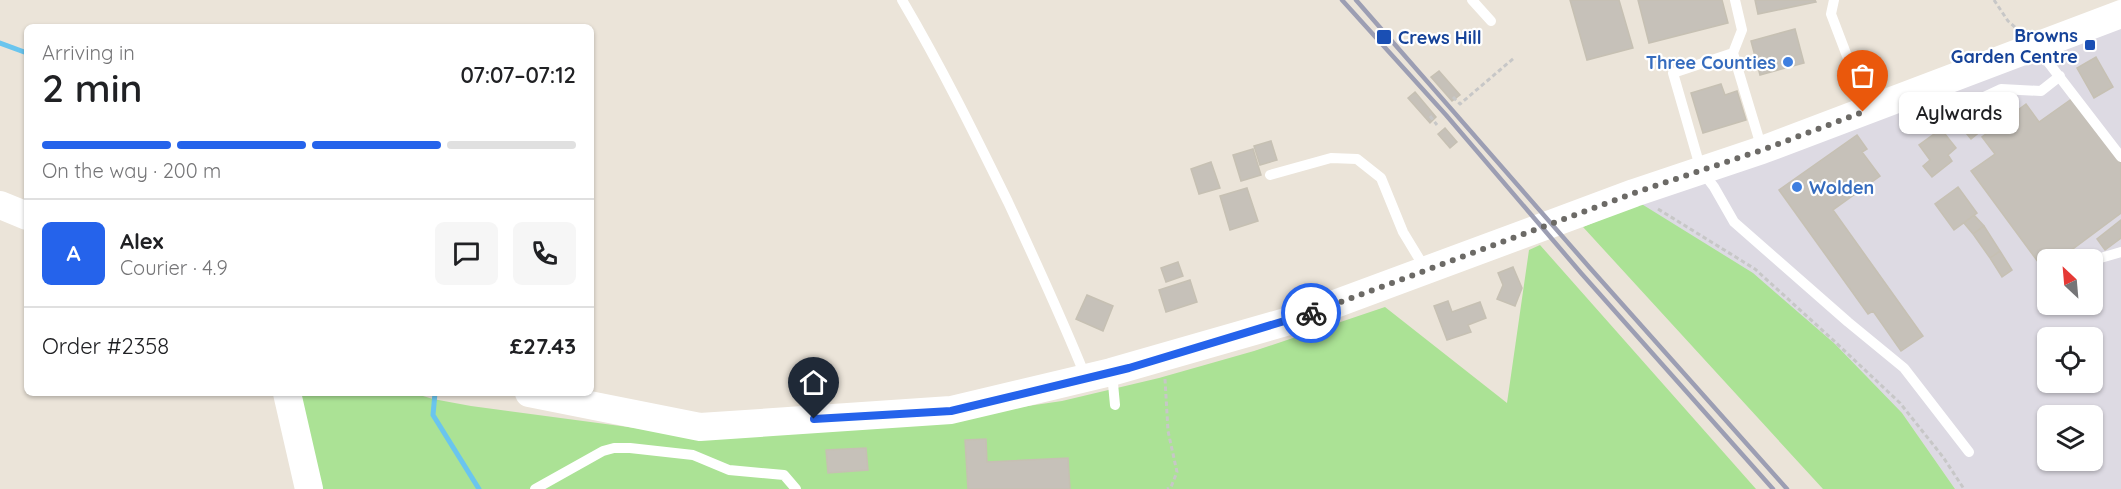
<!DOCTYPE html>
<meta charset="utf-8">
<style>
:root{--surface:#fff;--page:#f6f6f6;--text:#202124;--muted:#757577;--line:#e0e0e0;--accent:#2563eb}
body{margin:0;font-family:Quicksand,sans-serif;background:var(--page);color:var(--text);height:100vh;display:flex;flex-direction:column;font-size:22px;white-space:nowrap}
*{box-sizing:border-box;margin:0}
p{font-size:20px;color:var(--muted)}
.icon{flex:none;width:33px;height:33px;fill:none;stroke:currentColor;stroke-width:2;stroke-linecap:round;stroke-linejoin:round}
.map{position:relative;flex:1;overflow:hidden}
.details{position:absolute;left:24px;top:24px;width:570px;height:372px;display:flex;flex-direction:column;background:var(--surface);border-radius:9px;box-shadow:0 2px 4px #0004}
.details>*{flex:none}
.needle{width:39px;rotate:334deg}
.buttons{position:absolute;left:2037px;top:249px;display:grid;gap:12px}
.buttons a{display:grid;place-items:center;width:66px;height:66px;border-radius:9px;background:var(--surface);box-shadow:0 2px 4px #0004;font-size:30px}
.pin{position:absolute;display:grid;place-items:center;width:51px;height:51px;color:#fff;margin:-62px -26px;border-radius:50% 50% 50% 0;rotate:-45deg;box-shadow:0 0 6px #0007}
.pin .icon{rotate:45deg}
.courier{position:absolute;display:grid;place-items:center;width:60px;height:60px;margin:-30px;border:4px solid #2563eb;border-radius:50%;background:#fff;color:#222;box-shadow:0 2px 8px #0007}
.bubble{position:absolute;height:42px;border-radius:9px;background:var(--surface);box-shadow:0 2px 4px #0004;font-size:20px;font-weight:600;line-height:42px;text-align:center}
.head em{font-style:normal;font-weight:600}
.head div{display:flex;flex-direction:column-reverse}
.head{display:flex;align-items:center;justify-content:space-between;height:102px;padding:0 18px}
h1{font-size:39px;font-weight:600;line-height:45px}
.bar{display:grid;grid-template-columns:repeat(4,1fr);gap:9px 6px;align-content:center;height:72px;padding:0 18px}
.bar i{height:8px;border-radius:4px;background:var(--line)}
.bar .on{background:var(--accent)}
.bar p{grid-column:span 4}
.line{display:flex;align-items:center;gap:15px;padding:0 18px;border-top:2px solid var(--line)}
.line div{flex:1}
.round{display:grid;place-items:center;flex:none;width:63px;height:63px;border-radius:9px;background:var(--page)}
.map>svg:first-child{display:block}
.industrial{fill:#dddae3;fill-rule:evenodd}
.green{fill:#abe295}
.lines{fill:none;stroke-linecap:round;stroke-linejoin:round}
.stream{stroke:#6ac5ee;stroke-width:5}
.building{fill:#c6c1b9;stroke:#c6c0b3;stroke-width:1.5}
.path{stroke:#c7c7c7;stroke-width:3;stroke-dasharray:4.5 3;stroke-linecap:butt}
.lane{stroke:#fff;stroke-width:10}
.secondary{stroke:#fff;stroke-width:28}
.rail{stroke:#9c9eb3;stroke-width:4.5}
.done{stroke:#6c6a66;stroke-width:6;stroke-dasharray:0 10.8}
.route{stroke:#2563eb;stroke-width:8}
.transit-dot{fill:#1a4fb4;stroke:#fff;stroke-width:2}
.shop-dot{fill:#3f7fe0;stroke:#fff;stroke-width:2}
.labels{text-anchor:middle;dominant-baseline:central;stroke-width:4.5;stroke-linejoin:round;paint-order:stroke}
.transit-label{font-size:18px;font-weight:bold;fill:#164399;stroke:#fff;text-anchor:end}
.shop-label{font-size:18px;font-weight:bold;fill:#366cbe;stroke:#fff;text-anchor:end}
</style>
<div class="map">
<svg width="2121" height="489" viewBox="0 0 2121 489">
<rect width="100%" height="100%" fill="#ebe4d9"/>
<path class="industrial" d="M 2121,22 L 2121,489 L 1955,489 L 1902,413 L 1640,203 ZM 2048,260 L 2092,260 L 2092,304 L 2048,304 ZM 2048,338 L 2092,338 L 2092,382 L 2048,382 ZM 2048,416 L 2092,416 L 2092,460 L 2048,460 Z"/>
<path class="green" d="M 1640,203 L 1753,273 L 1835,344 L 1902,413 L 1955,489 L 1823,489 L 1583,227 Z
M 1540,245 L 1756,489 L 307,489 L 279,393 L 413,393 L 433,399 L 471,406 L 703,437 L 952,417 L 1062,401 L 1159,378 L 1254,351 L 1385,307 L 1507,403 L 1529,250 Z"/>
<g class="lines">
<path class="stream" d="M 0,43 L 27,53
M 435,393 L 433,415 L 479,489"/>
</g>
<path class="building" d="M 1570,0 L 1619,0 L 1633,48 L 1587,60 Z
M 1638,0 L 1722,0 L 1728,23 L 1649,43 Z
M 1755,0 L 1815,0 L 1816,2 L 1758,14 Z
M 1795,29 L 1804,63 L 1760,75 L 1751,41 Z
M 2096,57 L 2113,87 L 2094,98 L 2077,68 Z
M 1439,71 L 1460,95 L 1452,101 L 1431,77 Z
M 1721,84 L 1725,95 L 1737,91 L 1746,120 L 1703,133 L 1691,93 Z
M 1415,92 L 1436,117 L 1430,123 L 1408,98 Z
M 1994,96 L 2006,111 L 1971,139 L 1961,127 L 1969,121 L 1966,118 Z
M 2073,98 L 2121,163 L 2121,213 L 2058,260 L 2048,260 L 2048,267 L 2044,270 L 1971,171 L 1995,154 L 1982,137 L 2026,104 L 2039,122 Z
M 1445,128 L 1457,142 L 1450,148 L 1438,134 Z
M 1941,129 L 1956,148 L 1948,155 L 1952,161 L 1932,177 L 1923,166 L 1930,160 L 1919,145 Z
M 1857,135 L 1867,149 L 1862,152 L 1880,176 L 1833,210 L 1923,336 L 1901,351 L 1873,311 L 1868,314 L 1779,190 Z
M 1271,141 L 1277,160 L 1260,165 L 1254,146 Z
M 1253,149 L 1261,175 L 1241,181 L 1233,155 Z
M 1211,162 L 1220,188 L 1199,194 L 1191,169 Z
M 1958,187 L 1977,213 L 1954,230 L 1935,204 Z
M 1247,188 L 1258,221 L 1230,230 L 1220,196 Z
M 1974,215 L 1984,226 L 1973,234 L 1964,223 Z
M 2121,220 L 2121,238 L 2105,250 L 2097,239 Z
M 1984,226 L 2000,251 L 1990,258 L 1973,234 Z
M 2000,251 L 2012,270 L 2002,277 L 1990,258 Z
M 1178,262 L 1183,276 L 1166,282 L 1161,268 Z
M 1513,267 L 1522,288 L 1515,306 L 1497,299 L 1503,285 L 1498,273 Z
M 1190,280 L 1197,302 L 1166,312 L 1159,290 Z
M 1087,295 L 1113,306 L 1103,331 L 1076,319 Z
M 1448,301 L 1452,312 L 1480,302 L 1486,318 L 1468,325 L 1471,332 L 1447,340 L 1434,306 Z
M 986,439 L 987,462 L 1068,458 L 1070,489 L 968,489 L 965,440 Z
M 866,448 L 868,470 L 828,473 L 826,450 Z"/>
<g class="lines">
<path class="path" d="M 1994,0 L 2008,21 L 2017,29
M 1453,97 L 1460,104 L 1514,58
M 1430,116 L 1437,125
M 1658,209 L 1755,269 L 1832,339 L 1900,403 L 1943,457 L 1964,489
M 1165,379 L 1168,431 L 1177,472 L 1171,487 L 1167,489"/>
<path class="lane" d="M 902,0 C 941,66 974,133 1008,202 C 1035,260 1062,318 1086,378
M 1472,0 L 1491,21
M 1735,0 L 1742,30 L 1733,53 L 1762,149
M 1834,0 L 1831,14 L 1847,56
M 2038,49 L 2121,157
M 1733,53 L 1673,73 L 1701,170 L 1714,187 L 1734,222 L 1848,322 L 1904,368 L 1969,452
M 1905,99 L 1925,120 L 1956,110 L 2001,89 L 2041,91 L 2060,76
M 1270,175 L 1331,158 L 1357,159 L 1381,178 L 1403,232 L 1426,270
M 2066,260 L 2097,259 L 2121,252
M 1112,373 L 1115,405
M 535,489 L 603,451 L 614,448 L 630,448 L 693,455 L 729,470 L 784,475 L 796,489"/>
<path class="secondary" d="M 0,205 L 27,216
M 287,393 L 309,489
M 529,393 L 700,427 L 951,410 L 1111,372 L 1289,321 L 1634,193 L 1762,150 L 2121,14"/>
<path class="rail" d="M 1342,0 L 1446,115 L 1581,273 L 1773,489
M 1356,0 L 1590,268 L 1787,489"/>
</g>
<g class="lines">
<path class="done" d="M 1311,313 L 1634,193 L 1762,150 L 1863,112"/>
<path class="route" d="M 814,419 L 951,411 L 1129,368 L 1311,313"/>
</g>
<g class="transit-dot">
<rect x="1376" y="29" width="16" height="16" rx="3"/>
<rect x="2084" y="39" width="12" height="12" rx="3"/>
</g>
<g class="shop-dot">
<circle cx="1788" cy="62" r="6"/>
<circle cx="1797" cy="187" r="6"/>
</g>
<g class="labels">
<g class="transit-label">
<text x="2078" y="35">Browns<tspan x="2078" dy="21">Garden Centre</tspan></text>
<text x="1398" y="37" text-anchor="start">Crews Hill</text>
</g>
<g class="shop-label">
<text x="1776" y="62">Three Counties</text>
<text x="1809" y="187" text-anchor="start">Wolden</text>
</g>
</g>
</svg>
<div class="buttons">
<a><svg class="needle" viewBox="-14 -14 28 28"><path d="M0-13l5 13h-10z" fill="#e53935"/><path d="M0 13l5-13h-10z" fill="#757577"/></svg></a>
<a><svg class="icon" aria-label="locate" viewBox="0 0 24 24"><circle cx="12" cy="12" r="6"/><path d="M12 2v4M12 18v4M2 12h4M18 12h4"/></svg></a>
<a><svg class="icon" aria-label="layers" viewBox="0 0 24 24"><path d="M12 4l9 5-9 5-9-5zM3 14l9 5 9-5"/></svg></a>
</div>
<div class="pin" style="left:1863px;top:112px;background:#ea580c"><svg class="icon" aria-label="bag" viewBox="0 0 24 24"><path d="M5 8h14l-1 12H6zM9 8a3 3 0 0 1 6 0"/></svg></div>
<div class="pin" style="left:814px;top:419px;background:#1f2937"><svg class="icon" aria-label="home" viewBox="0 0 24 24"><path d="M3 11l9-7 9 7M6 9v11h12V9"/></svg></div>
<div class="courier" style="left:1311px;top:313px"><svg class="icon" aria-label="bike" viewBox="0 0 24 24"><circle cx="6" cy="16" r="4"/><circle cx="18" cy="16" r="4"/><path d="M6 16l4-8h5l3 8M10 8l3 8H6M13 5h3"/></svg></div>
<div class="bubble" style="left:1899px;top:92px;width:120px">Aylwards</div>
<section class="details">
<div class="head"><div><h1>2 min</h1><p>Arriving in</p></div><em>07:07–07:12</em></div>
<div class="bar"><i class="on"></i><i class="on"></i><i class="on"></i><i></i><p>On the way · 200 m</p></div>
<div class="line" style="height:108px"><b class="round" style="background:var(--accent);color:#fff">A</b><div><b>Alex</b><p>Courier · 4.9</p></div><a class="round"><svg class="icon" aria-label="chat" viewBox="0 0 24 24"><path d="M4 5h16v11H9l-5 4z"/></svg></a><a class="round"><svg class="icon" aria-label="phone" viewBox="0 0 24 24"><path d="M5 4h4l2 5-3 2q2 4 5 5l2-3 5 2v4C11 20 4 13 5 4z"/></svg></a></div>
<div class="line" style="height:78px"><div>Order #2358</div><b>£27.43</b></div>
</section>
</div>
